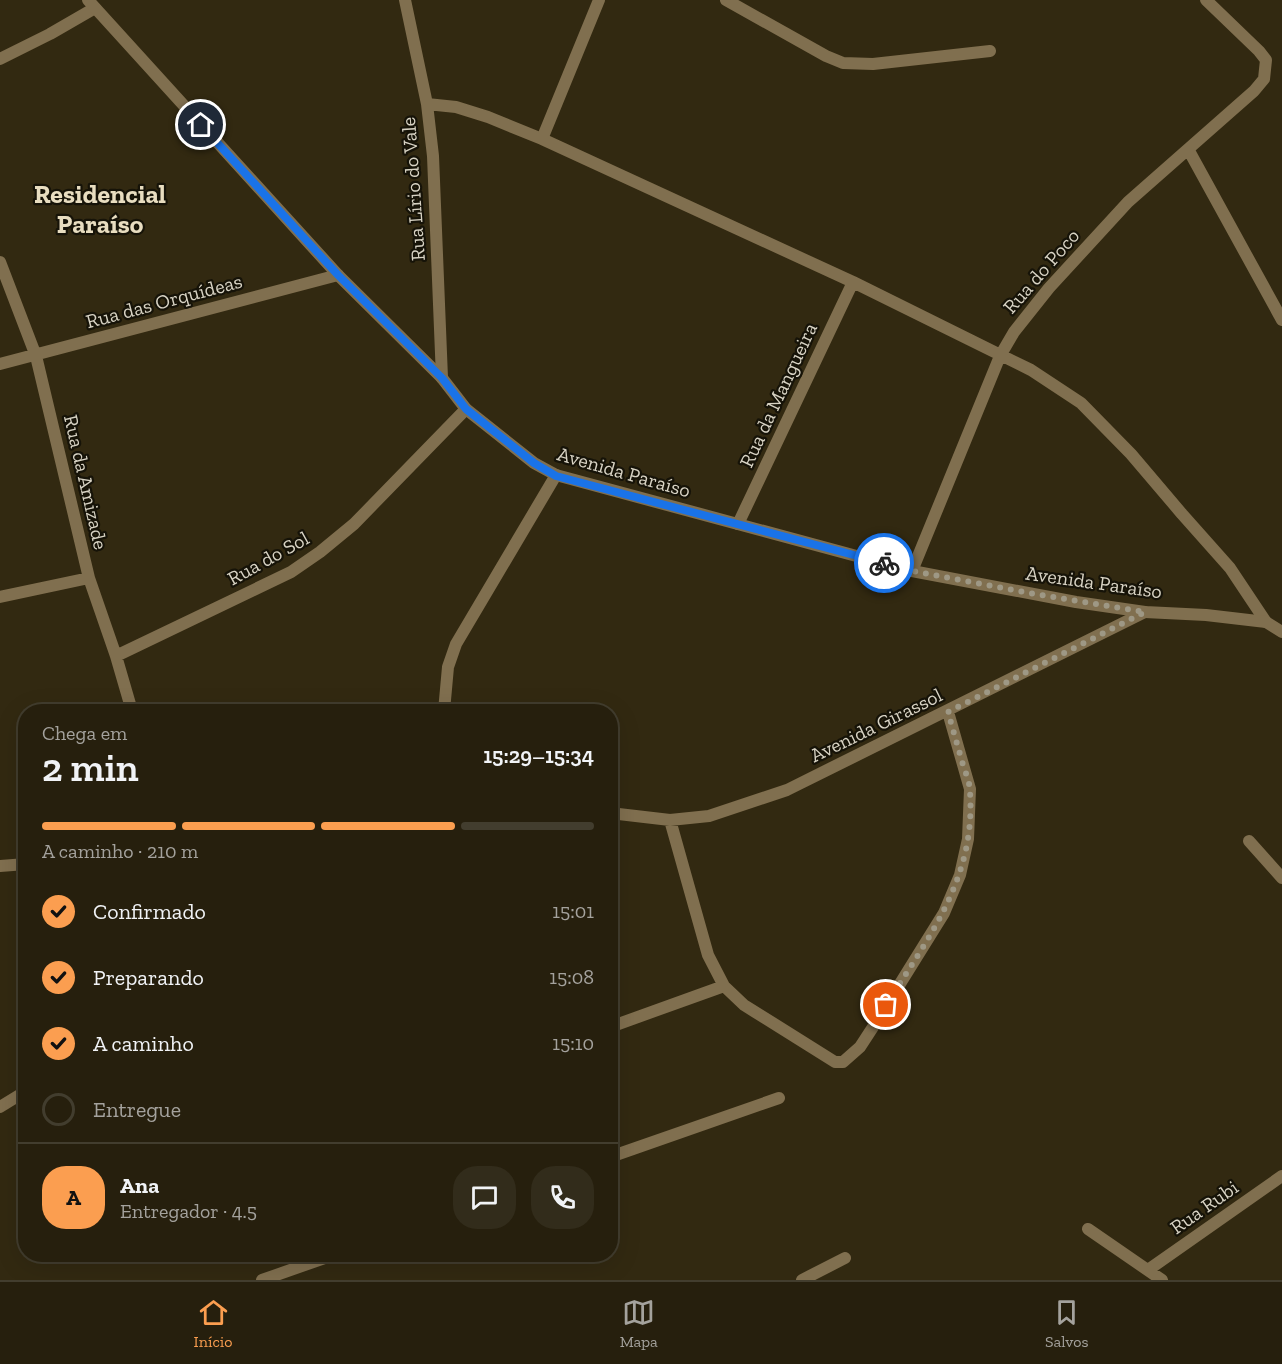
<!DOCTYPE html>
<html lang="pt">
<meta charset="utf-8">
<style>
:root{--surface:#261f0d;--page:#322c1b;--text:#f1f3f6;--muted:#a4a29d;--line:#423d2e;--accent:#fb9e50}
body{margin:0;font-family:"Zilla Slab",serif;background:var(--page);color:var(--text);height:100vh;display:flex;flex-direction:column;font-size:22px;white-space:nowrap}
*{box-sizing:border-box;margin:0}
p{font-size:20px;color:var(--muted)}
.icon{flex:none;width:33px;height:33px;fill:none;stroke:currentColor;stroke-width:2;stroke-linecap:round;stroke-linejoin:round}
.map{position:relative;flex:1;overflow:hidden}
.panel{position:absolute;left:18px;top:704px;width:600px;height:558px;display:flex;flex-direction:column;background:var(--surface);border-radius:24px;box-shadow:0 6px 24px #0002,0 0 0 2px var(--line)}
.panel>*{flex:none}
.pin{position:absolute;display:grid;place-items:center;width:51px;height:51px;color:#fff;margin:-26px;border:3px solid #fff;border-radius:50%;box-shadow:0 2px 6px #0007}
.courier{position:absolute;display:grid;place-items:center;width:60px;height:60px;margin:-30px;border:4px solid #1a73e8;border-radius:50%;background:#fff;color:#222;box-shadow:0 2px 8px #0007}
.head em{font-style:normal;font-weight:600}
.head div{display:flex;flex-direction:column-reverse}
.head{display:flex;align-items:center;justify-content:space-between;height:102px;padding:0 24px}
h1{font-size:39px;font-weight:600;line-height:45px}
.bar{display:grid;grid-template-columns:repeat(4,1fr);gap:9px 6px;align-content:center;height:72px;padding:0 24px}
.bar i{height:8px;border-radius:4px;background:var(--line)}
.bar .current{background:var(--accent)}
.bar p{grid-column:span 4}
.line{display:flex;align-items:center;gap:15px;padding:0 24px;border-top:2px solid var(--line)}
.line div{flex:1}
.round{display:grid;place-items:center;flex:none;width:63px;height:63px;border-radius:24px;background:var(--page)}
ol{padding:0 24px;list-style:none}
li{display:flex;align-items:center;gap:18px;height:66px}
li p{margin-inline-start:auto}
li .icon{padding:6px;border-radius:50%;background:var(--accent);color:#111;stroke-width:4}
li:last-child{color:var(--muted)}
li i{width:33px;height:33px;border:3px solid var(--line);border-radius:50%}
.dock{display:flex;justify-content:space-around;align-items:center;height:84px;border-top:2px solid var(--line);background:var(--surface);font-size:16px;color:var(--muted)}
.dock a{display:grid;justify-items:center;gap:3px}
.dock .current{color:var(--accent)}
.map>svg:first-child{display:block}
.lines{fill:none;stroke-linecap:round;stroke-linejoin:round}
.minor{stroke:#806f4f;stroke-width:12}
.tertiary{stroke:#806f4f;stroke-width:12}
.done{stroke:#9e9885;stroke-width:6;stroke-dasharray:0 10.8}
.route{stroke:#1a73e8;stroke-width:8}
.labels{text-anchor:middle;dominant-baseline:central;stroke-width:4.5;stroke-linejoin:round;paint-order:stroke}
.street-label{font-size:20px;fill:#d8d3c4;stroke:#161308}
.district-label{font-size:26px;font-weight:bold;fill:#e8ddc0;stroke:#161308}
</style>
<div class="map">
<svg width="1282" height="1280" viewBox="0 0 1282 1280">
<rect width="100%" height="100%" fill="#322911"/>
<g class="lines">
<path class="minor" d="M 405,0 L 427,104 L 433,156 L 442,378
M 726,0 L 826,56 L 843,63 L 873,64 L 990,51
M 0,59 L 50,34 L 95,8
M 427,104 L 456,107 L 488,117 L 542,139 L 853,282 L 1031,370 L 1081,403 L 1131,454 L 1182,514 L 1230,568 L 1266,622
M 542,139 L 599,0
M 1188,149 L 1282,320
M 0,262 L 36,356 L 89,578 L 116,656 L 132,711
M 0,364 L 338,275
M 738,524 L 853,282
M 912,571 L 1000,356 L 1014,332 L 1049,288 L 1128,202 L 1254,91 L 1264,79 L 1266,60 L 1259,51 L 1206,0
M 0,597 L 89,578
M 116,656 L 291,572 L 320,552 L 354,524 L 466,409
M 444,711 L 448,667 L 456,644 L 556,475
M 610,813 L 670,820 L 709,816 L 787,790 L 1145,612
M 670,820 L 708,955 L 724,986 L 744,1005 L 835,1062 L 843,1062 L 860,1047 L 875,1024 L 944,913 L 960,875 L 968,839 L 970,789 L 948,712
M 1249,841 L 1282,878
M 0,866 L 26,864
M 610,1027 L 724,986
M 0,1107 L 26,1091
M 610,1157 L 779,1098
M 1088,1229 L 1162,1280
M 1148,1270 L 1282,1176
M 262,1280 L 336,1254
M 802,1280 L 845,1258"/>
<path class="tertiary" d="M 88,0 L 338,275 L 442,378 L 466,409 L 534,463 L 556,475 L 912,571 L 1076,602 L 1145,612 L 1206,615 L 1266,622 L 1282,632"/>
</g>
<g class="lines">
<path class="done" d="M 884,563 L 912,571 L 1029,593 L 1145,612 L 948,712 C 953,730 958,747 963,765 C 966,774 970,783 970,792 C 976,877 929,937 886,1005"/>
<path class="route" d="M 201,125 L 338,275 L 442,378 L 466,409 L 534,463 L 556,476 L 884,563"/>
</g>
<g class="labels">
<g class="street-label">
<text transform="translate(413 189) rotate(-94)">Rua Lírio do Vale</text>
<text transform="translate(1041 271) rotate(-49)">Rua do Poco</text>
<text transform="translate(164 301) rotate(-15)">Rua das Orquídeas</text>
<text transform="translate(778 395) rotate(-65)">Rua da Mangueira</text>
<text transform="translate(624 472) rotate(16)">Avenida Paraíso</text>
<text transform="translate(86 482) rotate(77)">Rua da Amizade</text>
<text transform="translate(268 558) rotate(-29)">Rua do Sol</text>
<text transform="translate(1094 582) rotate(8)">Avenida Paraíso</text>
<text transform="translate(876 725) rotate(-26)">Avenida Girassol</text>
<text transform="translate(1204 1207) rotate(-35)">Rua Rubi</text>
</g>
<g class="district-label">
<text x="100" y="194">Residencial<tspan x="100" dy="30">Paraíso</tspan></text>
</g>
</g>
</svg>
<div class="pin" style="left:886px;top:1005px;background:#ea580c"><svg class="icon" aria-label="bag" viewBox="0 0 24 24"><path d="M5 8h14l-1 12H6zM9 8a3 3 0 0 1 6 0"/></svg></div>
<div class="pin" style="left:201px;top:125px;background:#1f2937"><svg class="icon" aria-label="home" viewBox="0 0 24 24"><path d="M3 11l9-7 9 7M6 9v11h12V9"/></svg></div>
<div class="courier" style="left:884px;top:563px"><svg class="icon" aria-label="bike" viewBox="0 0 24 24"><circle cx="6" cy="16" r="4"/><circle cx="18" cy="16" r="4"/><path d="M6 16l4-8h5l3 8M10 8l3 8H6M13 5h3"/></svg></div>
<section class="panel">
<div class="head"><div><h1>2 min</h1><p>Chega em</p></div><em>15:29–15:34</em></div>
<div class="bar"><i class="current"></i><i class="current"></i><i class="current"></i><i></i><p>A caminho · 210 m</p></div>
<ol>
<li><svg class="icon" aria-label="check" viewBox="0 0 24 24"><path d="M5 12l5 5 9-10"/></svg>Confirmado<p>15:01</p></li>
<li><svg class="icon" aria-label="check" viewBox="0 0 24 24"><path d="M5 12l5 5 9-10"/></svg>Preparando<p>15:08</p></li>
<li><svg class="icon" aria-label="check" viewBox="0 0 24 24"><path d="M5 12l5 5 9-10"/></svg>A caminho<p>15:10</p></li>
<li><i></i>Entregue</li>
</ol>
<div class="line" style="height:108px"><b class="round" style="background:var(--accent);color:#111">A</b><div><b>Ana</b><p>Entregador · 4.5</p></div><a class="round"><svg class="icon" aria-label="chat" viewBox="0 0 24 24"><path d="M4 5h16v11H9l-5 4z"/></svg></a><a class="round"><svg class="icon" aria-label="phone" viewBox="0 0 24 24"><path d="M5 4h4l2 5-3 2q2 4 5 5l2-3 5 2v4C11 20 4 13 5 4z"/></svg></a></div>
</section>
</div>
<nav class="dock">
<a class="current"><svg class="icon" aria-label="home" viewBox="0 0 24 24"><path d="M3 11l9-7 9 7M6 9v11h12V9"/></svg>Início</a>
<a><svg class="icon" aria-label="map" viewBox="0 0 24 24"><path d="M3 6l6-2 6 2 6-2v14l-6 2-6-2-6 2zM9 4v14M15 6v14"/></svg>Mapa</a>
<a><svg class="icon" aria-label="saved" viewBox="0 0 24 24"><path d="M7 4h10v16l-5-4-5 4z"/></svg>Salvos</a>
</nav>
